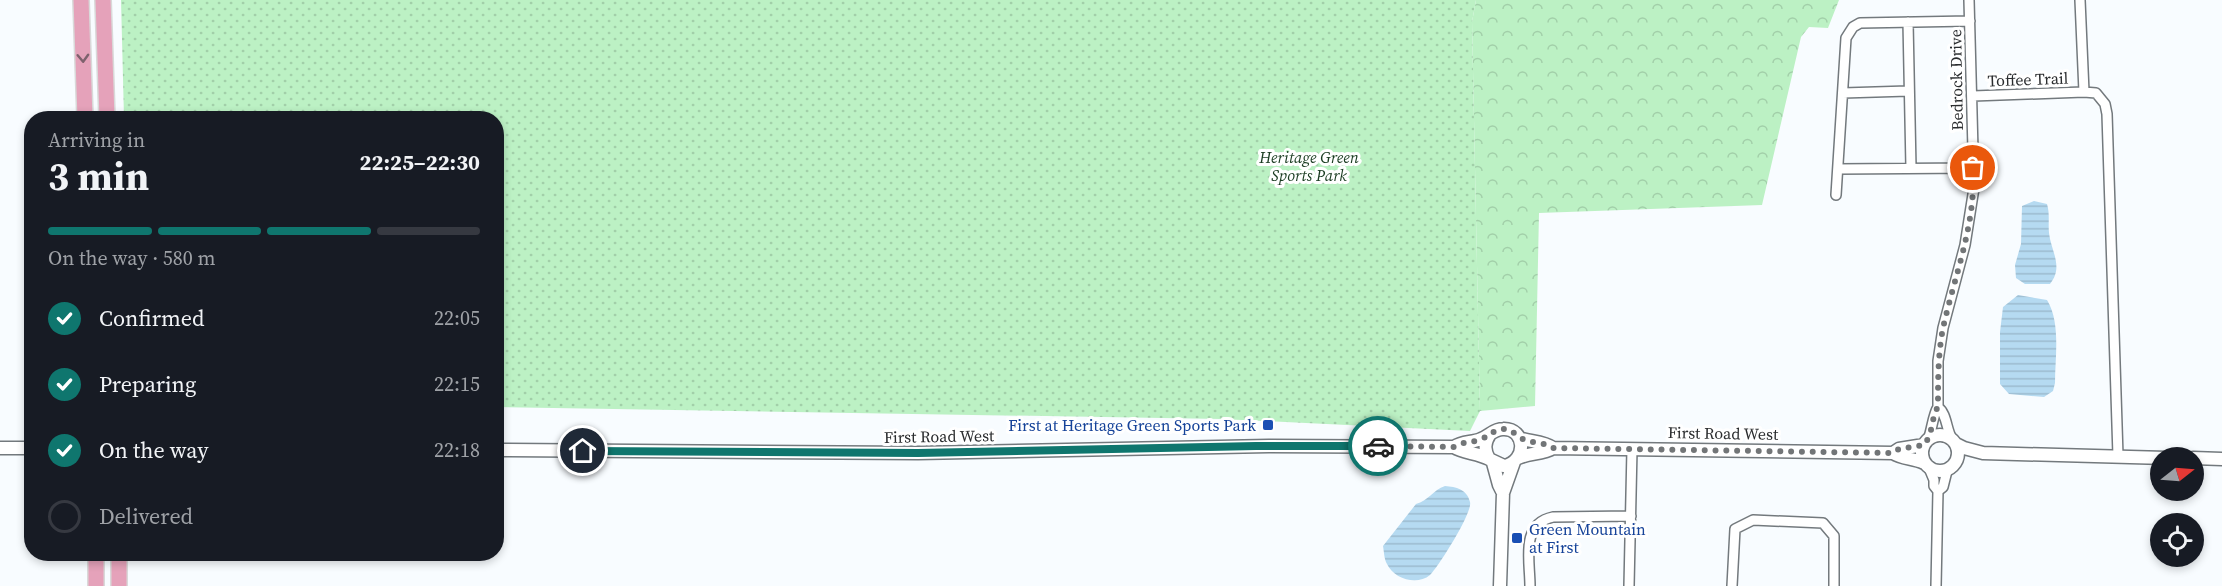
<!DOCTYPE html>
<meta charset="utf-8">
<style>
:root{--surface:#171b24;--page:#20242c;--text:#f1f3f6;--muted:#9ea1a6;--line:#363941;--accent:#0f766e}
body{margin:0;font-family:"Source Serif 4",serif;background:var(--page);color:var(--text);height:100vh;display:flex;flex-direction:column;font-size:22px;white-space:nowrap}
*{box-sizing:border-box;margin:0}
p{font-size:20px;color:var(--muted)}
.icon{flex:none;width:33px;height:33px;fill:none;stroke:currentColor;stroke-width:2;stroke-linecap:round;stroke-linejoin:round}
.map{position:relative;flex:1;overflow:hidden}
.panel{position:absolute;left:24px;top:111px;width:480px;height:450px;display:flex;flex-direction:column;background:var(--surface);border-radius:24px;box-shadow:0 3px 9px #0003}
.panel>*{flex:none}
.needle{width:39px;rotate:73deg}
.tools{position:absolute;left:2150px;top:447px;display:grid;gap:12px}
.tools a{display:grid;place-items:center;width:54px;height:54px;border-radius:50%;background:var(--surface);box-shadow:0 3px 9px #0003;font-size:30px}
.pin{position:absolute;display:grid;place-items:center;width:51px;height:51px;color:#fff;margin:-26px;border:3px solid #fff;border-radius:50%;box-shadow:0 2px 6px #0007}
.courier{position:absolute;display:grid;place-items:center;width:60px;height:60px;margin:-30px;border:4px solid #0f766e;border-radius:50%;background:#fff;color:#222;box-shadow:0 2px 8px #0007}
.head em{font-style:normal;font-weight:700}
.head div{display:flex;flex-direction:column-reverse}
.head{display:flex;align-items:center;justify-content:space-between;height:102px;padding:0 24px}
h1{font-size:39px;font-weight:700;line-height:45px}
.bar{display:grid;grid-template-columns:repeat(4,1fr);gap:9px 6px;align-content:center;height:72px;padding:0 24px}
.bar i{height:8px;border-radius:4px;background:var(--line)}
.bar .current{background:var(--accent)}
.bar p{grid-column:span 4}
ol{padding:0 24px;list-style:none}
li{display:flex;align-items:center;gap:18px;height:66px}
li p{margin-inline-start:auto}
li .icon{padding:6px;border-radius:50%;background:var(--accent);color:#fff;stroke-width:4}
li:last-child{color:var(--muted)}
li i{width:33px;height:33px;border:3px solid var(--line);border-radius:50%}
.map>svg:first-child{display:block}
.forest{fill:url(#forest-crowns)}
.cemetery{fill:url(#cemetery-stones)}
.park{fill:url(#park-dots)}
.water{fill:url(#water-rules)}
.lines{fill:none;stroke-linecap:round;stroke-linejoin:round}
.minor-casing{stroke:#73797d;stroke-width:12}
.tertiary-casing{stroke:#73797d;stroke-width:15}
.primary-casing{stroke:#d9d9d9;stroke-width:18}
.minor{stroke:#fff;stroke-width:9}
.tertiary{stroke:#fff;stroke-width:12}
.primary{stroke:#e5a2ba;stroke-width:15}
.oneway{stroke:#7e616d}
.done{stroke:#727577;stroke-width:6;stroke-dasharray:0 10.8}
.route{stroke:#0f766e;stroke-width:8}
.transit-dot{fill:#1a4fb4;stroke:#fff;stroke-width:2}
.labels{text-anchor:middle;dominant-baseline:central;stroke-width:6;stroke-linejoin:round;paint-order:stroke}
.street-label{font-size:16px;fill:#2a2c2e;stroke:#fff}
.park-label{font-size:16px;font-style:italic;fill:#193b20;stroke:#fff}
.transit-label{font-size:16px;fill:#164399;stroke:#fff;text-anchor:end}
</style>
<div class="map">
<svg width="2222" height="586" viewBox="0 0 2222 586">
<defs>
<pattern id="forest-crowns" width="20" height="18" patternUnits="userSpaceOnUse" patternTransform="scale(1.5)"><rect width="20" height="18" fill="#bcf1c4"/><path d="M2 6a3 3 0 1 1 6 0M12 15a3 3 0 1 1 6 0" fill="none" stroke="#a2cfa9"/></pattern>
<pattern id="cemetery-stones" width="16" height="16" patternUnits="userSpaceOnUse" patternTransform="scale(1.5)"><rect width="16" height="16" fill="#bcf1c4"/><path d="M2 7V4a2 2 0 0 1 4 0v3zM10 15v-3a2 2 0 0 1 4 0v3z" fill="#a2cfa9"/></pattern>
<pattern id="park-dots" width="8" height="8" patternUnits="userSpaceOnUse" patternTransform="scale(1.5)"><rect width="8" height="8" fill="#bcf1c4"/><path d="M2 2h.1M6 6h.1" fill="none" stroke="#a2cfa9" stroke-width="1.8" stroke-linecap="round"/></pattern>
<pattern id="water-rules" width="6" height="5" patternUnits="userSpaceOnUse" patternTransform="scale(1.5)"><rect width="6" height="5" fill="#b5daf1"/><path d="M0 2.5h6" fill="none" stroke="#9cbbcf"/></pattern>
</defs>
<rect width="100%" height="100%" fill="#f8fcff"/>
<path class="forest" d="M 1476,0 L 1839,0 L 1828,28 L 1809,27 L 1801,37 L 1762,205 L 1539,213 L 1535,406 L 1480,411 L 1472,22 Z"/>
<path class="cemetery" d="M 27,317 L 31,317 L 31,390 L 29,390 Z"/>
<path class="park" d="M 121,0 L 1476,0 L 1472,22 L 1480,411 L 1470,431 L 1221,419 L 497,407 L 496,118 L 124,118 Z"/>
<path class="water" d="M 2034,201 L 2047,204 C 2050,214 2048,223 2049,233 C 2051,251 2064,267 2050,284 L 2025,284 L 2016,278 L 2015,265 L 2021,244 L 2022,206 Z
M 2018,295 L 2047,300 C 2061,323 2055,357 2055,383 L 2053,391 L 2044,397 L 2009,394 L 2000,384 L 2000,332 L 2003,307 Z
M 1445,486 C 1456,487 1467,489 1470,502 C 1473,512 1439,566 1430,575 C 1417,586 1394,579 1387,564 C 1384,559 1384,551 1383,546 L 1416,504 C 1428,501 1433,490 1445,486 Z"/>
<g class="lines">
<defs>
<path id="minor" d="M 2080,0 L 2084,92
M 1908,22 L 1911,168
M 1843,93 L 1908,91
M 1973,96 L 2084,92 L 2096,93 L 2105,104 L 2107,114 L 2118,456
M 1838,169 L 1973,168
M 1836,195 L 1846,38 L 1853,27 L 1860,23 L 1970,21
M 1938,407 C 1947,414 1946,429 1952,439
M 1928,440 C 1932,430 1933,414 1938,407 L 1938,361 L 1943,328 L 1965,245 L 1974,188 L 1969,0
M 1929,468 L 1934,480 L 1934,486 L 1938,491
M 1530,586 C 1530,560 1520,524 1553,517 L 1631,516
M 1629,586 L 1632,449
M 1732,586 L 1735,529 L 1753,520 L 1823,523 L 1834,536 L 1834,586
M 1936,586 L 1938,491 L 1943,487 L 1947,471"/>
<path id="tertiary" d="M1922 453a18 18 0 1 1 36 0a18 18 0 1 1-36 0Z
M 1519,438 C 1530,442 1543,441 1553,448
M 1956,444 L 1964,448 L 1983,453 L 2166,458
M 1454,447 C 1463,441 1472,443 1481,439 C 1489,436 1494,429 1503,429 C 1526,428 1528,461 1504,466 L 1489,459 C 1484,450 1484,443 1490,434
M 0,448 L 32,448
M 496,450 L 918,453 L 1269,446 L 1454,447 C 1463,453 1478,453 1489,459
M 1893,453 L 1899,449 L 1924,445
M 1518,458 C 1529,453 1543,454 1553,448 L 1893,453 C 1902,459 1914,458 1924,463
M 2193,458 L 2222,459
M 1493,463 L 1499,485 L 1503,493
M 1500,586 L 1503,493 L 1514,462"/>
<path id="primary" d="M 81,0 L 85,118
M 103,0 L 107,118
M 96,554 L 96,586
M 119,554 L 119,586"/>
</defs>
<use href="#minor" class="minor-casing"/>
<use href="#tertiary" class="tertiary-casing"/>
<use href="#primary" class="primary-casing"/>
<use href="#minor" class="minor"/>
<use href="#tertiary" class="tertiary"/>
<use href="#primary" class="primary"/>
</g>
<defs><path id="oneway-chevron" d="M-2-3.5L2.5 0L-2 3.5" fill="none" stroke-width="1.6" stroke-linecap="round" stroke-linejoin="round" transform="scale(1.5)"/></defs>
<use class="oneway" href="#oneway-chevron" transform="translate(83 58) rotate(88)"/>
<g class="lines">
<path class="done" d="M 1378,446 L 1454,447 C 1464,441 1472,443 1482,439 C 1490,435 1495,429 1504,429 C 1512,429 1515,435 1521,438 C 1531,444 1543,441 1553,448 L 1893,453 L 1899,449 L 1924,445 C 1934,432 1931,417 1938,407 C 1938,380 1938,354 1943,328 C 1955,274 1976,224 1973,168"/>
<path class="route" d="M 583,451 L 918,453 L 1256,446 L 1378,446"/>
</g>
<g class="transit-dot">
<rect x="1262" y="419" width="12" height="12" rx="3"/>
<rect x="1511" y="532" width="12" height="12" rx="3"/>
</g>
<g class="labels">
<g class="street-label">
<text transform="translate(2028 79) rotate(-2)">Toffee Trail</text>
<text transform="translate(1956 80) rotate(-91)">Bedrock Drive</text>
<text transform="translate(1723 433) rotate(1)">First Road West</text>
<text transform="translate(939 436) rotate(-1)">First Road West</text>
</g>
<g class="park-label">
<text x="1309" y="157">Heritage Green<tspan x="1309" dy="18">Sports Park</tspan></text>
</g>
<g class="transit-label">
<text x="1256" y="425">First at Heritage Green Sports Park</text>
<text x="1529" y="529" text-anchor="start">Green Mountain<tspan x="1529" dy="18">at First</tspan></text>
</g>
</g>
</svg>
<div class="tools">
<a><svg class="needle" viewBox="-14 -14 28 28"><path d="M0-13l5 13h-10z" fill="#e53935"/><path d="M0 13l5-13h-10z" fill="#9ea1a6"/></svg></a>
<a><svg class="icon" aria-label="locate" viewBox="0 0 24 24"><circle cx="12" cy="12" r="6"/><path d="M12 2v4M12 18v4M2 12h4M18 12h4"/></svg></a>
</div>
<div class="pin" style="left:1973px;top:168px;background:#ea580c"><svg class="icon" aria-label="bag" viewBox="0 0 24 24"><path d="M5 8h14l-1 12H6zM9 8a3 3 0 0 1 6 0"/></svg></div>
<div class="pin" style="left:583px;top:451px;background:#1f2937"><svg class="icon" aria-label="home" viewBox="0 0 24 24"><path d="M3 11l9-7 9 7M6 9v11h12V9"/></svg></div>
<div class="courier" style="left:1378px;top:446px"><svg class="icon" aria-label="car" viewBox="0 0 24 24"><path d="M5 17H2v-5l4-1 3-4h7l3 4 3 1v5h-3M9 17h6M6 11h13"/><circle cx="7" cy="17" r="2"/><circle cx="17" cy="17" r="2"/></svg></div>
<section class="panel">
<div class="head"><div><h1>3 min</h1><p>Arriving in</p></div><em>22:25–22:30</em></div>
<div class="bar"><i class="current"></i><i class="current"></i><i class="current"></i><i></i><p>On the way · 580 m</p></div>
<ol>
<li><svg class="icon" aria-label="check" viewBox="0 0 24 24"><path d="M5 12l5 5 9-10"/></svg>Confirmed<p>22:05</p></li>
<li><svg class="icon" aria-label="check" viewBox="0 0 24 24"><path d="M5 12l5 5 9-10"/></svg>Preparing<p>22:15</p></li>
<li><svg class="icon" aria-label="check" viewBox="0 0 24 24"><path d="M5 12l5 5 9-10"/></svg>On the way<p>22:18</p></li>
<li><i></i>Delivered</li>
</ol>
</section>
</div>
